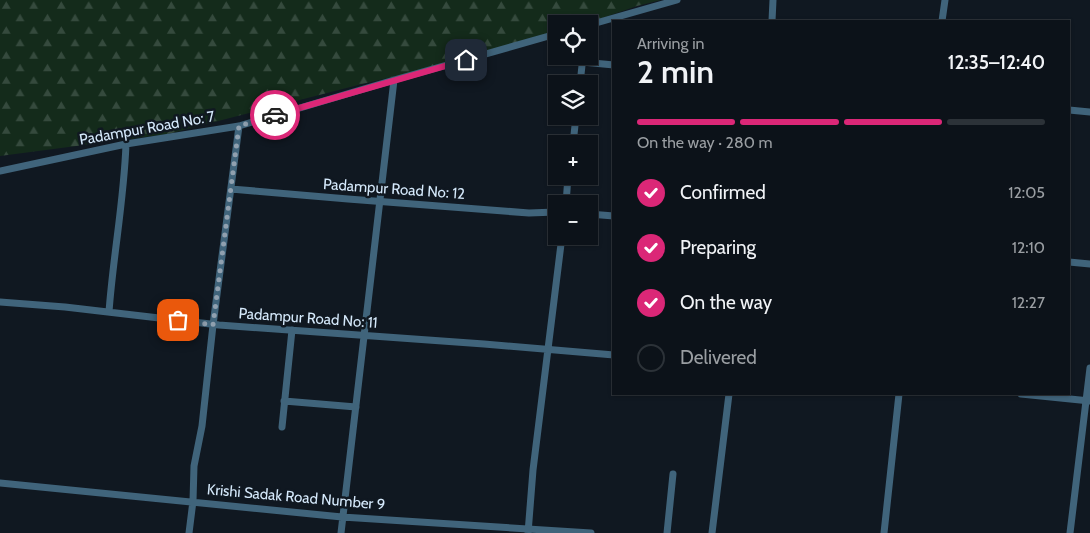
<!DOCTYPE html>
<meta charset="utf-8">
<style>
:root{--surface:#0c1219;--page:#151b22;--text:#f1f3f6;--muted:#9a9ea2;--line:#2c3238;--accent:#db2777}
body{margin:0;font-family:Cabin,sans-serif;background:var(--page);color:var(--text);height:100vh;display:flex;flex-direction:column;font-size:19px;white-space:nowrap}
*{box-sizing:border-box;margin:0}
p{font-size:16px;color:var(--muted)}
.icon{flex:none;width:28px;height:28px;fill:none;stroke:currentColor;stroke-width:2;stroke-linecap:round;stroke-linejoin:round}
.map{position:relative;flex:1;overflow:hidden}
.drawer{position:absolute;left:612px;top:20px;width:458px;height:375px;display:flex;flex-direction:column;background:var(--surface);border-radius:0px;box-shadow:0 1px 4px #0004,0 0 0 1px var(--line)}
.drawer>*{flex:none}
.controls{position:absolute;left:548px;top:15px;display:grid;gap:10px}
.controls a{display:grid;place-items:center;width:50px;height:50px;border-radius:0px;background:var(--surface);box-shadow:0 1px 4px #0004,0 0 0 1px var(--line);font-size:25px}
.pin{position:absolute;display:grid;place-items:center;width:42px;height:42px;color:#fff;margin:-21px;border-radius:10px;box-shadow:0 2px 8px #0006}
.courier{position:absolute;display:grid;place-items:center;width:50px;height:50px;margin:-25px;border:4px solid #db2777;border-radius:50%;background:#fff;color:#222;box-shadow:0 1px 6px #0007}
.head em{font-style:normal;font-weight:600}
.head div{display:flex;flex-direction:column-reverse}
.head{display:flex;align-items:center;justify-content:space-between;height:85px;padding:0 25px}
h1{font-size:32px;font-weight:600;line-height:38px}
.bar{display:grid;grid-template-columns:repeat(4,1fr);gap:8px 5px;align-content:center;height:60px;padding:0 25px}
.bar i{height:6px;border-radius:4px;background:var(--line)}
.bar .selected{background:var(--accent)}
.bar p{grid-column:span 4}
ol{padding:0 25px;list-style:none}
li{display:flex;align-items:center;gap:15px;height:55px}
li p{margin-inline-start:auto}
li .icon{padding:5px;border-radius:50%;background:var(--accent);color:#fff;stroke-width:4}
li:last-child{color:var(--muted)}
li i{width:28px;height:28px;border:2px solid var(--line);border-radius:50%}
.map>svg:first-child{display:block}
.forest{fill:url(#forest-firs)}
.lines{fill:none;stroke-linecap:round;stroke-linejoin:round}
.minor{stroke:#40647b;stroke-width:7}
.done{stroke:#90a0af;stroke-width:5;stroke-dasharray:0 9}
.route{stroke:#db2777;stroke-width:6}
.labels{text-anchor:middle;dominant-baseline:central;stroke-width:5;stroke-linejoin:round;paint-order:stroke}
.street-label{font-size:15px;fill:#d5e9fb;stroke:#101821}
</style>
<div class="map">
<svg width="1090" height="533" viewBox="0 0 1090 533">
<defs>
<pattern id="forest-firs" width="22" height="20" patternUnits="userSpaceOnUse" patternTransform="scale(1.25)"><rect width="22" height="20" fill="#142b1b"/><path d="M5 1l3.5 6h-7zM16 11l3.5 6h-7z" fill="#354a3d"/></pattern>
</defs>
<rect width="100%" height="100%" fill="#101821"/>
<path class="forest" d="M 0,0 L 661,0 L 637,6 L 585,24 L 556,24 L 556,33 L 501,52 L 362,84 L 168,134 L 0,156 Z"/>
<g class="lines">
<path class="minor" d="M 772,21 L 773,0
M 942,21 L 945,0
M 589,25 L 677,0
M 582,62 L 614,65
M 580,84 L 583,56
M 1069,110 L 1090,112
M 573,144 L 576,116
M 0,171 L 126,144 L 239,126 L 394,80 L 556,34
M 231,189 L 348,199 L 529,213 L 556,212
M 566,204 L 568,176
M 589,214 L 614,216
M 1069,262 L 1090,264
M 0,302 L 65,307 L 219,325 L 484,344 L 614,355
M 109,312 C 113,256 124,201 126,144
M 1021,394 L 1090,401
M 284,401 L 356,407
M 282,427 L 292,330
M 0,483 L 342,517 L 591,533
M 189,533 L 193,501 L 194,466 L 202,426 L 213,325 L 239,126
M 341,533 L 394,80
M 528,533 L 533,470 L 562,236
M 667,533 L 673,474
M 712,533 L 729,394
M 884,533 L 899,394
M 1070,533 L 1090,368"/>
</g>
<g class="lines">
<path class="done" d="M 178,320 L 213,325 L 239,126 L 275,115"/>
<path class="route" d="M 275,115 L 466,60"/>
</g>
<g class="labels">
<g class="street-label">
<text transform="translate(147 128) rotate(-10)">Padampur Road No: 7</text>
<text transform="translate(394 189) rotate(4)">Padampur Road No: 12</text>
<text transform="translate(308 318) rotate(4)">Padampur Road No: 11</text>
<text transform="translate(296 497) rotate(5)">Krishi Sadak Road Number 9</text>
</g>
</g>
</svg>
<div class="controls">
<a><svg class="icon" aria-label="locate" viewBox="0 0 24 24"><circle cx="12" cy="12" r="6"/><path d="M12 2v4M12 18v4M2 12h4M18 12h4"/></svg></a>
<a><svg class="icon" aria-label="layers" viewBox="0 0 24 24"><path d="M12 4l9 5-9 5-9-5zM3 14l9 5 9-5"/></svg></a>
<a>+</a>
<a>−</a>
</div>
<div class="pin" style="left:178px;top:320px;background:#ea580c"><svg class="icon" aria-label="bag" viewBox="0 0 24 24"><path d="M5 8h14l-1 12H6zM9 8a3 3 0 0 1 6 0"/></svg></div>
<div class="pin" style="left:466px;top:60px;background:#1f2937"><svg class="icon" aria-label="home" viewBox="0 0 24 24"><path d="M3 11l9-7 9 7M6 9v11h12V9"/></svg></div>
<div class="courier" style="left:275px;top:115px"><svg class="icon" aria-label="car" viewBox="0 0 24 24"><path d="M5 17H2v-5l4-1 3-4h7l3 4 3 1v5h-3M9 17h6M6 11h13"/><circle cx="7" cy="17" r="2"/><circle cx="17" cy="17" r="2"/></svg></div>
<section class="drawer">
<div class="head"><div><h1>2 min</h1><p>Arriving in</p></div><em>12:35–12:40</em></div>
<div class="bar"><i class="selected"></i><i class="selected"></i><i class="selected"></i><i></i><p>On the way · 280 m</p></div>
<ol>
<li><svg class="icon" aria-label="check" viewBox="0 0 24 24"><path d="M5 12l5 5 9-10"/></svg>Confirmed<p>12:05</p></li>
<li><svg class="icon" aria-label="check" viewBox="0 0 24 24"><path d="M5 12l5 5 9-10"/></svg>Preparing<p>12:10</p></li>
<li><svg class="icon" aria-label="check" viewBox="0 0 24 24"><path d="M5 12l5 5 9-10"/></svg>On the way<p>12:27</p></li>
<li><i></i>Delivered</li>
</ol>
</section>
</div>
